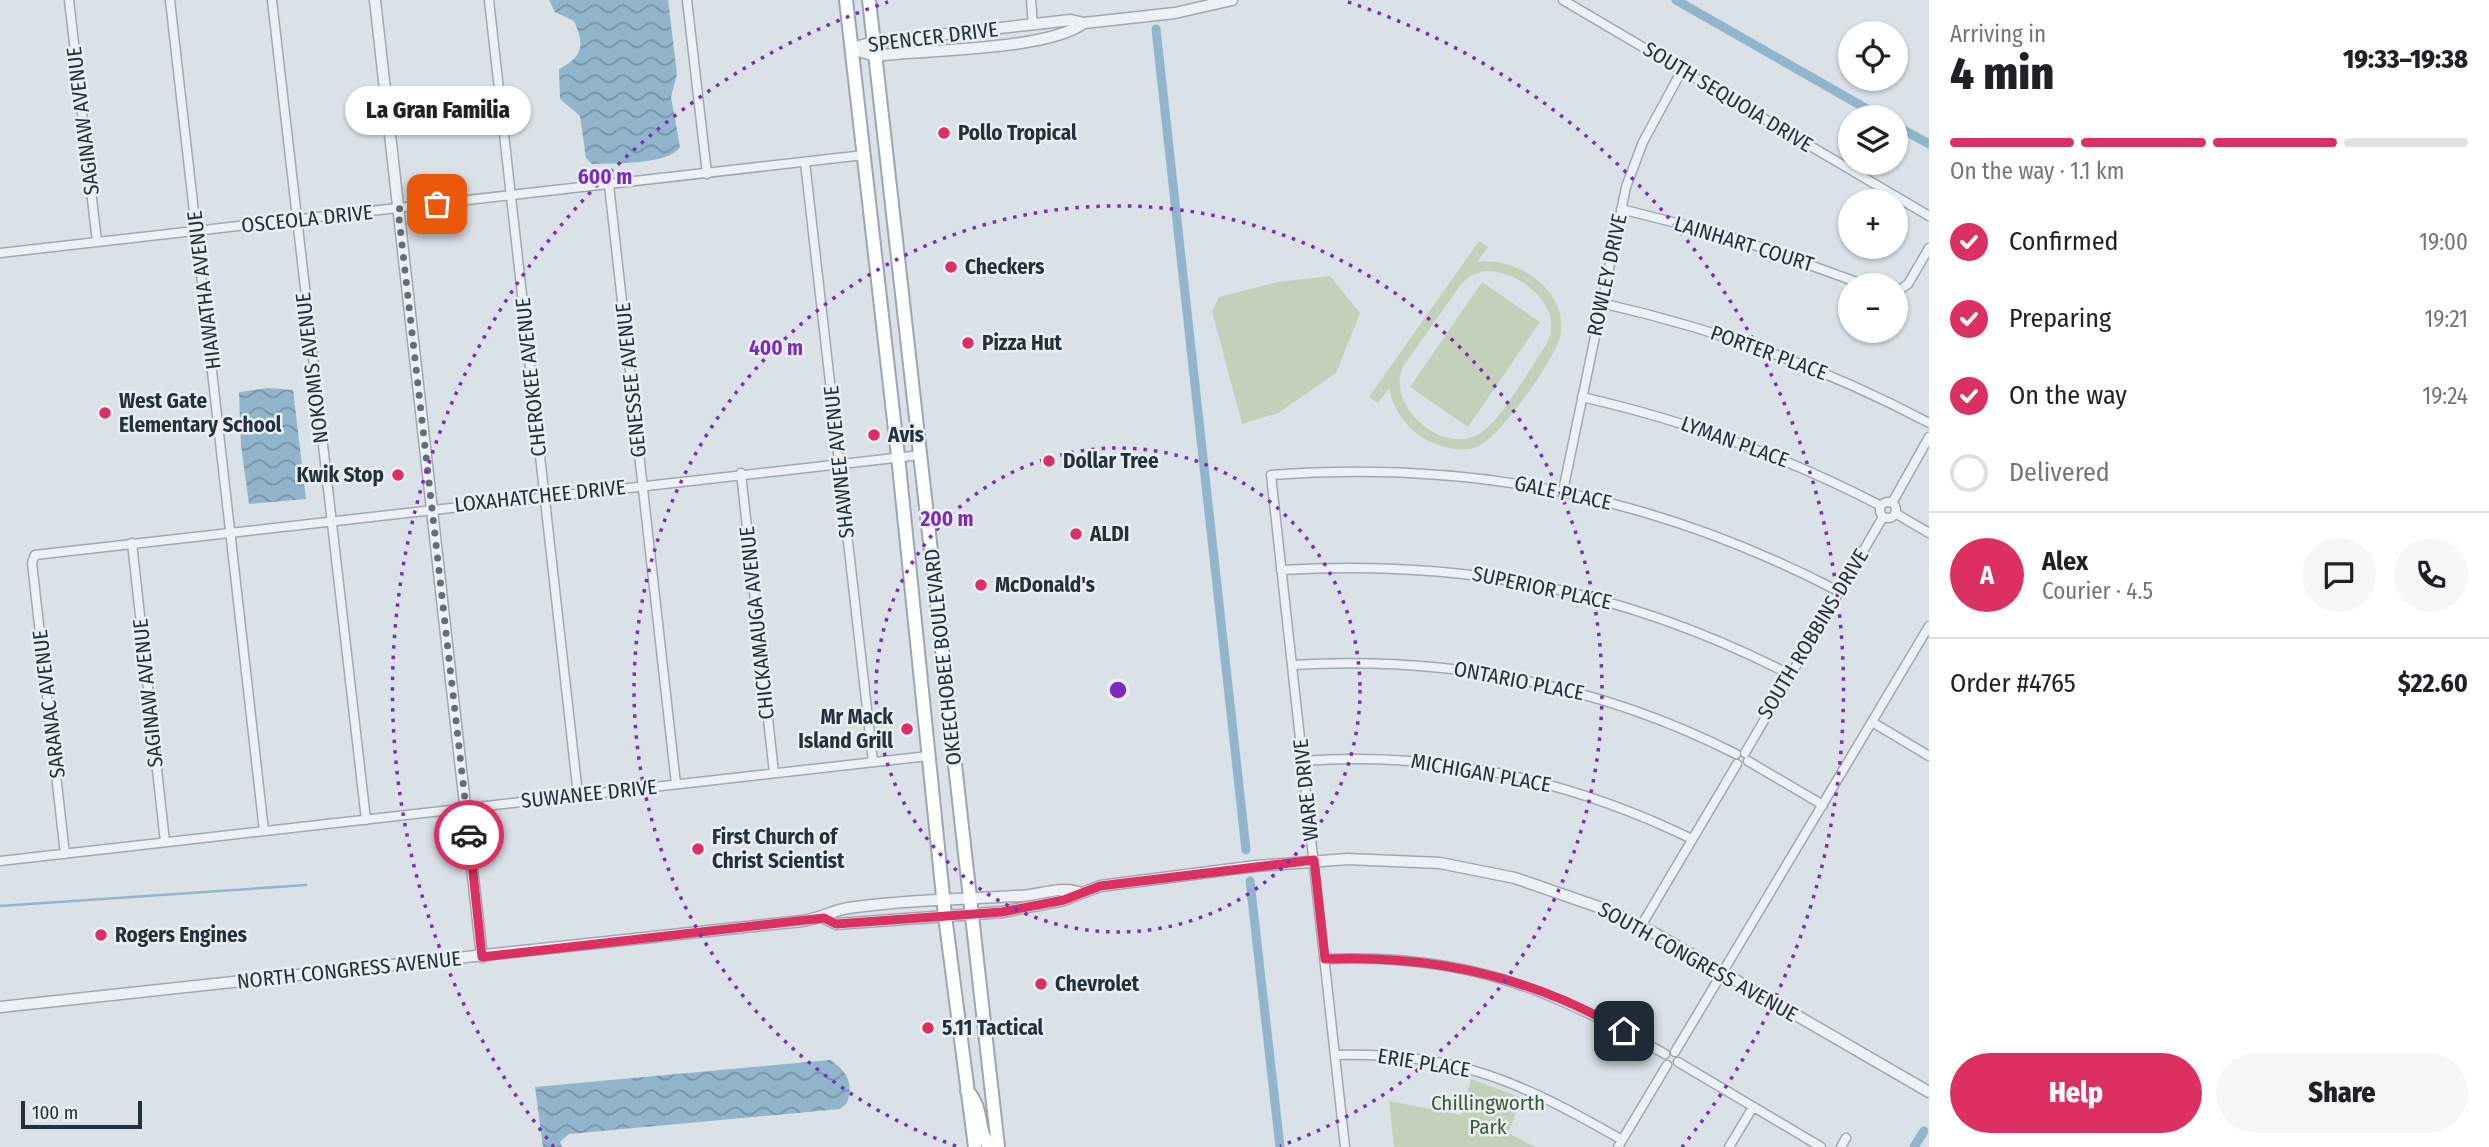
<!DOCTYPE html>
<meta charset="utf-8">
<style>
:root{--surface:#fff;--page:#f6f6f6;--text:#202124;--muted:#757577;--line:#e0e0e0;--accent:#db3061}
body{margin:0;font-family:"Fira Sans Condensed",sans-serif;background:var(--page);color:var(--text);height:100vh;display:flex;flex-direction:column;font-size:26px;white-space:nowrap}
*{box-sizing:border-box;margin:0}
p{font-size:23px;color:var(--muted)}
.icon{flex:none;width:38px;height:38px;fill:none;stroke:currentColor;stroke-width:2;stroke-linecap:round;stroke-linejoin:round}
.map{position:relative;flex:1;overflow:hidden}
.details{display:flex;flex-direction:column;background:var(--surface);width:560px}
.details>*{flex:none}
.fabs{position:absolute;left:1838px;top:21px;display:grid;gap:14px}
.fabs a{display:grid;place-items:center;width:70px;height:70px;border-radius:50%;background:var(--surface);box-shadow:0 2px 5px #0004;font-size:35px}
.scale{position:absolute;left:21px;bottom:18px;width:121px;box-sizing:border-box;padding-left:7px;border:4px solid #23303e;border-top:0;font-size:19px;line-height:24px;white-space:nowrap;color:#23303e;-webkit-text-stroke:5px #e9eff4;paint-order:stroke}
.pin{position:absolute;display:grid;place-items:center;width:60px;height:60px;color:#fff;margin:-30px;border-radius:14px;box-shadow:0 4px 10px #0006}
.courier{position:absolute;display:grid;place-items:center;width:70px;height:70px;margin:-35px;border:5px solid #db3061;border-radius:50%;background:#fff;color:#222;box-shadow:0 2px 9px #0007}
.bubble{position:absolute;height:49px;border-radius:24px;background:var(--surface);box-shadow:0 2px 5px #0004;font-size:23px;font-weight:800;line-height:49px;text-align:center}
.head em{font-style:normal;font-weight:800}
.head div{display:flex;flex-direction:column-reverse}
.head{display:flex;align-items:center;justify-content:space-between;height:119px;padding:0 21px}
h1{font-size:46px;font-weight:800;line-height:52px}
.bar{display:grid;grid-template-columns:repeat(4,1fr);gap:10px 7px;align-content:center;height:84px;padding:0 21px}
.bar i{height:9px;border-radius:5px;background:var(--line)}
.bar .active{background:var(--accent)}
.bar p{grid-column:span 4}
.line{display:flex;align-items:center;gap:18px;padding:0 21px;border-top:2px solid var(--line)}
.line div{flex:1}
.round{display:grid;place-items:center;flex:none;width:74px;height:74px;border-radius:37px;background:var(--page)}
ol{padding:0 21px;list-style:none}
li{display:flex;align-items:center;gap:21px;height:77px}
li p{margin-inline-start:auto}
li .icon{padding:7px;border-radius:50%;background:var(--accent);color:#fff;stroke-width:4}
li:last-child{color:var(--muted)}
li i{width:38px;height:38px;border:4px solid var(--line);border-radius:50%}
.primary-button{display:flex;gap:14px;margin-top:auto;padding:14px 21px}
.primary-button a{flex:1;height:80px;border-radius:42px;background:var(--accent);color:#fff;font-size:28px;font-weight:800;line-height:80px;text-align:center}
.primary-button a+a{background:var(--page);color:var(--text)}
main{display:flex;flex:1;min-height:0}
.map>svg:first-child{display:block}
.green{fill:#c3d1ba;fill-rule:evenodd}
.water{fill:url(#water-waves)}
.lines{fill:none;stroke-linecap:round;stroke-linejoin:round}
.stream{stroke:#91b5cb;stroke-width:2.5}
.canal{stroke:#91b5cb;stroke-width:9}
.minor-casing{stroke:#9fa8b1;stroke-width:11}
.tertiary-casing{stroke:#9fa8b1;stroke-width:13}
.primary-casing{stroke:#98a7b3;stroke-width:16}
.minor{stroke:#edf1f5;stroke-width:8}
.tertiary{stroke:#edf1f5;stroke-width:10}
.primary{stroke:#fff;stroke-width:12}
.done{stroke:#636e79;stroke-width:7;stroke-dasharray:0 12.6}
.route{stroke:#db3061;stroke-width:9}
.ring{fill:none;stroke:#7b2cbf;stroke-width:3.5;stroke-dasharray:3.5 7}
.poi-dot{fill:#db3061;stroke:#e9eff4;stroke-width:2.5}
.labels{text-anchor:middle;dominant-baseline:central;stroke-width:5;stroke-linejoin:round;paint-order:stroke}
.street-label{font-size:21px;fill:#23303e;stroke:#e9eff4}
.poi-label{font-size:21px;font-weight:bold;fill:#23303e;stroke:#e9eff4;text-anchor:start}
.park-label{font-size:21px;fill:#3d5b2f;stroke:#e9eff4}
.centre{fill:#7b2cbf;stroke:#e9eff4;stroke-width:3.5}
.ring-label{font-size:21px;text-anchor:middle;font-weight:bold;fill:#7b2cbf;stroke:#e9eff4;stroke-width:5;stroke-linejoin:round;paint-order:stroke}
</style>
<main>
<div class="map">
<svg width="1929" height="1147" viewBox="0 0 1929 1147">
<defs>
<pattern id="water-waves" width="16" height="10" patternUnits="userSpaceOnUse" patternTransform="scale(1.75)"><rect width="16" height="10" fill="#91b5cb"/><path d="M0 5q4-4 8 0t8 0" fill="none" stroke="#7694a6"/></pattern>
</defs>
<rect width="100%" height="100%" fill="#dae1e7"/>
<path class="green" d="M 1479,241 L 1488,247 L 1477,262 C 1515,256 1566,288 1561,332 C 1559,355 1499,439 1477,447 C 1460,453 1440,447 1425,439 C 1406,428 1393,409 1389,388 L 1378,403 L 1369,397 ZM 1485,271 C 1520,270 1567,307 1546,345 C 1532,366 1500,421 1481,433 C 1443,458 1383,404 1404,365 L 1462,283 L 1472,275 Z
M 1330,276 L 1360,313 L 1336,373 L 1278,413 L 1242,424 L 1212,311 L 1219,297 L 1278,282 Z
M 1482,282 L 1540,322 L 1468,427 L 1410,387 Z
M 1471,1079 L 1522,1098 L 1508,1133 L 1536,1147 L 1394,1147 L 1389,1101 L 1461,1115 Z"/>
<path class="water" d="M 668,0 L 677,74 L 671,97 L 680,147 C 669,165 613,163 592,164 L 586,158 L 580,116 L 560,99 L 559,69 C 583,57 585,45 574,21 L 555,12 L 549,0 Z
M 268,388 L 293,390 L 306,499 L 249,504 L 241,445 L 239,392 Z
M 830,1060 C 847,1071 854,1083 847,1103 L 840,1109 L 569,1134 L 560,1142 L 562,1147 L 543,1147 L 535,1087 Z"/>
<g class="lines">
<path class="stream" d="M 0,906 L 306,885"/>
<path class="canal" d="M 1676,0 L 1881,117
M 1156,29 L 1246,850
M 1895,125 L 1929,144
M 1250,881 L 1280,1147
M 1914,1147 L 1924,1131"/>
<defs>
<path id="minor" d="M 69,0 L 97,242
M 170,0 L 264,831
M 272,0 L 366,820
M 489,0 L 578,795
M 687,0 L 707,174
M 1031,0 L 1033,25
M 1563,0 L 1929,216
M 805,162 L 873,762
M 609,185 L 676,784
M 1621,209 L 1732,237 L 1865,285
M 0,253 L 864,155
M 1895,293 L 1908,284 L 1929,248
M 1601,303 C 1716,329 1824,367 1929,423
M 1582,397 C 1687,421 1785,456 1881,506
M 741,473 L 774,773
M 1563,491 L 1626,187 L 1643,142 L 1682,70
M1880 510a8 8 0 1 1 16 0a8 8 0 1 1-16 0Z
M 1892,503 L 1929,437
M 1895,513 L 1929,533
M 132,543 L 165,842
M 1281,570 C 1465,559 1625,590 1789,674
M 1292,665 C 1448,656 1596,683 1736,754
M 1872,722 L 1929,756
M 1745,753 L 1883,517
M 1302,761 C 1440,751 1569,779 1692,839
M 1748,761 L 1823,805
M 65,854 L 32,563 L 35,555 L 921,455
M 0,861 L 928,756
M 1641,926 L 1737,764
M 1325,959 C 1464,953 1546,987 1665,1054
M 1675,1052 L 1929,626
M 1335,1055 C 1457,1052 1519,1081 1622,1140
M 1678,1062 L 1821,1147
M 1345,1147 L 1271,475 C 1474,460 1657,497 1838,591
M 1618,1147 L 1667,1065
M 1729,1147 L 1753,1107
M 1841,1147 L 1846,1138"/>
<path id="tertiary" d="M 375,0 L 482,957
M 852,48 L 874,42 L 1071,20 L 1084,23 L 1175,13 L 1232,0
M 852,49 L 875,56 C 926,49 1046,51 1084,23
M 824,918 L 836,924 L 1002,912 L 1064,900 L 1100,886 L 1256,866 L 1348,859 L 1440,863 L 1515,878 L 1610,911 L 1656,934 L 1929,1092
M 0,1007 L 802,921 C 819,919 832,911 848,908 C 906,900 962,899 1020,896 C 1039,895 1060,886 1078,892"/>
<path id="primary" d="M 846,0 L 898,456 L 945,916 L 975,1147
M 869,0 L 998,1147
M 967,1091 C 985,1110 975,1129 990,1147"/>
</defs>
<use href="#minor" class="minor-casing"/>
<use href="#tertiary" class="tertiary-casing"/>
<use href="#primary" class="primary-casing"/>
<use href="#minor" class="minor"/>
<use href="#tertiary" class="tertiary"/>
<use href="#primary" class="primary"/>
</g>
<g class="lines">
<path class="done" d="M 437,204 L 398,209 L 469,835"/>
<path class="route" d="M 469,835 L 482,957 L 824,918 L 836,924 L 1002,912 L 1064,900 L 1100,886 L 1314,860 L 1325,959 C 1431,955 1532,976 1624,1031"/>
</g>
<g class="ring">
<circle cx="1118" cy="690" r="242"/>
<path d="M956 1146A484 484 0 1 1 1280 1146"/>
<path d="M554 1147A726 726 0 0 1 888 2M1348 2A726 726 0 0 1 1682 1147"/>
</g>
<g class="poi-dot">
<circle cx="944" cy="133" r="7"/>
<circle cx="951" cy="267" r="7"/>
<circle cx="968" cy="343" r="7"/>
<circle cx="105" cy="413" r="7"/>
<circle cx="874" cy="435" r="7"/>
<circle cx="1049" cy="461" r="7"/>
<circle cx="398" cy="475" r="7"/>
<circle cx="1076" cy="534" r="7"/>
<circle cx="981" cy="585" r="7"/>
<circle cx="907" cy="729" r="7"/>
<circle cx="698" cy="849" r="7"/>
<circle cx="101" cy="935" r="7"/>
<circle cx="1041" cy="984" r="7"/>
<circle cx="928" cy="1028" r="7"/>
</g>
<g class="labels">
<g class="street-label">
<text transform="translate(933 37) rotate(-7)">SPENCER DRIVE</text>
<text transform="translate(1728 97) rotate(31)">SOUTH SEQUOIA DRIVE</text>
<text transform="translate(83 121) rotate(-97)">SAGINAW AVENUE</text>
<text transform="translate(307 219) rotate(-6)">OSCEOLA DRIVE</text>
<text transform="translate(1744 244) rotate(17)">LAINHART COURT</text>
<text transform="translate(1607 275) rotate(-78)">ROWLEY DRIVE</text>
<text transform="translate(204 290) rotate(-97)">HIAWATHA AVENUE</text>
<text transform="translate(1769 353) rotate(20)">PORTER PLACE</text>
<text transform="translate(312 368) rotate(-97)">NOKOMIS AVENUE</text>
<text transform="translate(531 377) rotate(-96)">CHEROKEE AVENUE</text>
<text transform="translate(631 380) rotate(-96)">GENESSEE AVENUE</text>
<text transform="translate(1735 442) rotate(20)">LYMAN PLACE</text>
<text transform="translate(839 462) rotate(-96)">SHAWNEE AVENUE</text>
<text transform="translate(1563 493) rotate(12)">GALE PLACE</text>
<text transform="translate(540 496) rotate(-6)">LOXAHATCHEE DRIVE</text>
<text transform="translate(1542 588) rotate(12)">SUPERIOR PLACE</text>
<text transform="translate(757 623) rotate(-96)">CHICKAMAUGA AVENUE</text>
<text transform="translate(1813 634) rotate(-59)">SOUTH ROBBINS DRIVE</text>
<text transform="translate(943 657) rotate(-96)">OKEECHOBEE BOULEVARD</text>
<text transform="translate(1519 681) rotate(11)">ONTARIO PLACE</text>
<text transform="translate(148 693) rotate(-96)">SAGINAW AVENUE</text>
<text transform="translate(49 704) rotate(-97)">SARANAC AVENUE</text>
<text transform="translate(1481 773) rotate(10)">MICHIGAN PLACE</text>
<text transform="translate(1306 790) rotate(-96)">WARE DRIVE</text>
<text transform="translate(589 794) rotate(-6)">SUWANEE DRIVE</text>
<text transform="translate(1698 962) rotate(29)">SOUTH CONGRESS AVENUE</text>
<text transform="translate(349 970) rotate(-6)">NORTH CONGRESS AVENUE</text>
<text transform="translate(1424 1063) rotate(9)">ERIE PLACE</text>
</g>
<g class="poi-label">
<text x="958" y="133">Pollo Tropical</text>
<text x="965" y="267">Checkers</text>
<text x="982" y="343">Pizza Hut</text>
<text x="119" y="401">West Gate<tspan x="119" dy="24">Elementary School</tspan></text>
<text x="888" y="435">Avis</text>
<text x="1063" y="461">Dollar Tree</text>
<text x="384" y="475" text-anchor="end">Kwik Stop</text>
<text x="1090" y="534">ALDI</text>
<text x="995" y="585">McDonald's</text>
<text x="893" y="717" text-anchor="end">Mr Mack<tspan x="893" dy="24">Island Grill</tspan></text>
<text x="712" y="837">First Church of<tspan x="712" dy="24">Christ Scientist</tspan></text>
<text x="115" y="935">Rogers Engines</text>
<text x="1055" y="984">Chevrolet</text>
<text x="942" y="1028">5.11 Tactical</text>
</g>
<g class="park-label">
<text x="1488" y="1103">Chillingworth<tspan x="1488" dy="24">Park</tspan></text>
</g>
</g>
<circle cx="1118" cy="690" r="10" class="centre"/>
<g class="ring-label">
<text x="605" y="184">600 m</text>
<text x="776" y="355">400 m</text>
<text x="947" y="526">200 m</text>
</g>
</svg>
<div class="fabs">
<a><svg class="icon" aria-label="locate" viewBox="0 0 24 24"><circle cx="12" cy="12" r="6"/><path d="M12 2v4M12 18v4M2 12h4M18 12h4"/></svg></a>
<a><svg class="icon" aria-label="layers" viewBox="0 0 24 24"><path d="M12 4l9 5-9 5-9-5zM3 14l9 5 9-5"/></svg></a>
<a>+</a>
<a>−</a>
</div>
<div class="scale">100 m</div>
<div class="pin" style="left:437px;top:204px;background:#ea580c"><svg class="icon" aria-label="bag" viewBox="0 0 24 24"><path d="M5 8h14l-1 12H6zM9 8a3 3 0 0 1 6 0"/></svg></div>
<div class="pin" style="left:1624px;top:1031px;background:#1f2937"><svg class="icon" aria-label="home" viewBox="0 0 24 24"><path d="M3 11l9-7 9 7M6 9v11h12V9"/></svg></div>
<div class="courier" style="left:469px;top:835px"><svg class="icon" aria-label="car" viewBox="0 0 24 24"><path d="M5 17H2v-5l4-1 3-4h7l3 4 3 1v5h-3M9 17h6M6 11h13"/><circle cx="7" cy="17" r="2"/><circle cx="17" cy="17" r="2"/></svg></div>
<div class="bubble" style="left:345px;top:86px;width:186px">La Gran Familia</div>
</div>
<section class="details">
<div class="head"><div><h1>4 min</h1><p>Arriving in</p></div><em>19:33–19:38</em></div>
<div class="bar"><i class="active"></i><i class="active"></i><i class="active"></i><i></i><p>On the way · 1.1 km</p></div>
<ol>
<li><svg class="icon" aria-label="check" viewBox="0 0 24 24"><path d="M5 12l5 5 9-10"/></svg>Confirmed<p>19:00</p></li>
<li><svg class="icon" aria-label="check" viewBox="0 0 24 24"><path d="M5 12l5 5 9-10"/></svg>Preparing<p>19:21</p></li>
<li><svg class="icon" aria-label="check" viewBox="0 0 24 24"><path d="M5 12l5 5 9-10"/></svg>On the way<p>19:24</p></li>
<li><i></i>Delivered</li>
</ol>
<div class="line" style="height:126px"><b class="round" style="background:var(--accent);color:#fff">A</b><div><b>Alex</b><p>Courier · 4.5</p></div><a class="round"><svg class="icon" aria-label="chat" viewBox="0 0 24 24"><path d="M4 5h16v11H9l-5 4z"/></svg></a><a class="round"><svg class="icon" aria-label="phone" viewBox="0 0 24 24"><path d="M5 4h4l2 5-3 2q2 4 5 5l2-3 5 2v4C11 20 4 13 5 4z"/></svg></a></div>
<div class="line" style="height:91px"><div>Order #4765</div><b>$22.60</b></div>
<div class="primary-button"><a>Help</a><a>Share</a></div>
</section>
</main>
